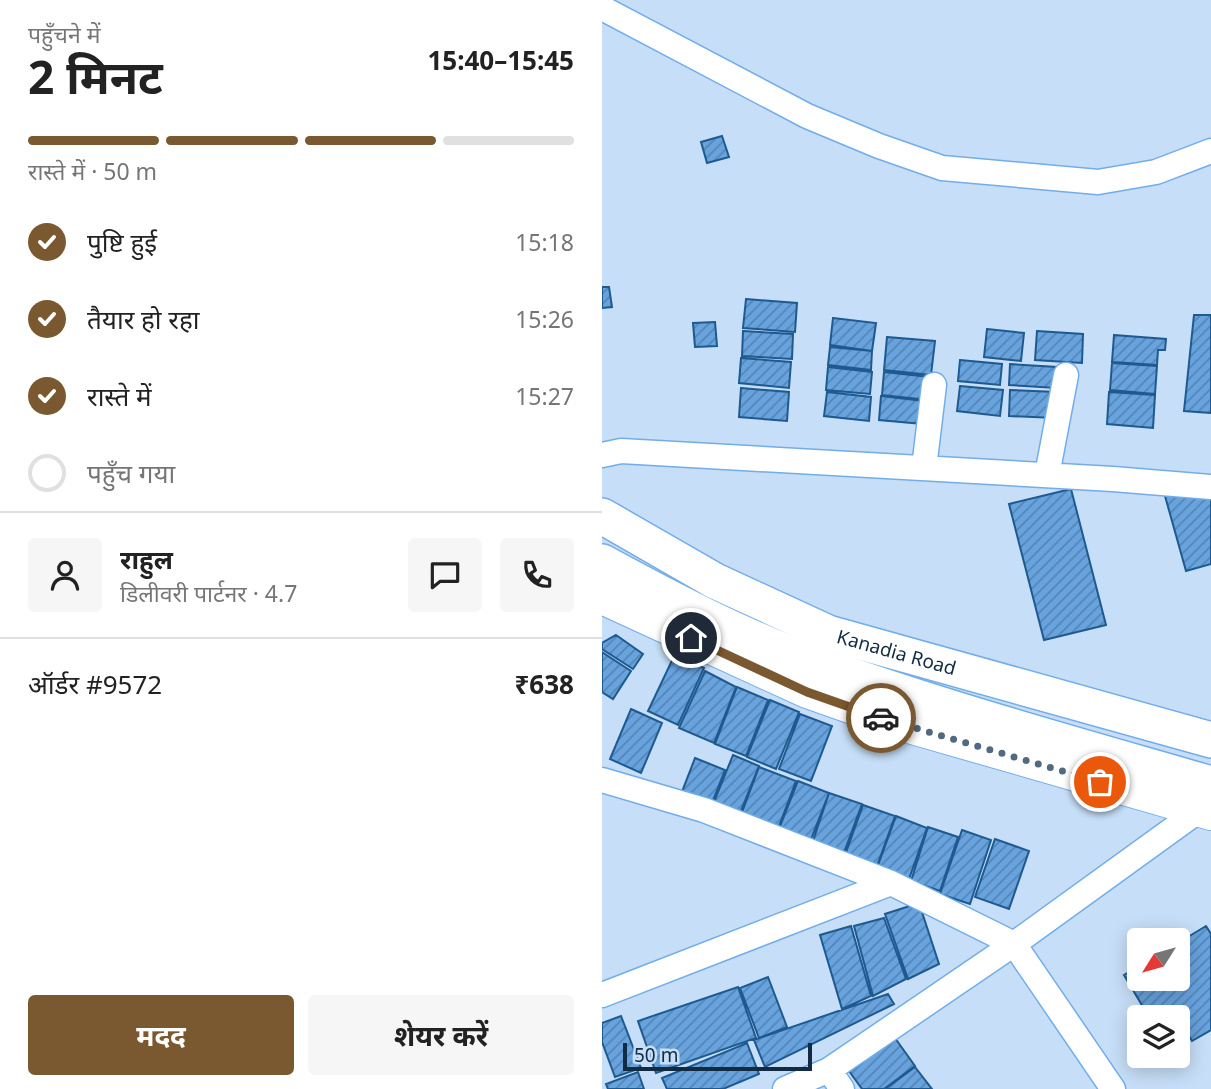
<!DOCTYPE html>
<html lang="hi">
<meta charset="utf-8">
<style>
:root{--surface:#fff;--page:#f6f6f6;--text:#222;--muted:#767676;--line:#e0e0e0;--accent:#7b5930}
body{margin:0;font-family:"Noto Sans","Noto Sans Devanagari",sans-serif;background:var(--page);color:var(--text);height:100vh;display:flex;flex-direction:column;font-size:26px;white-space:nowrap}
*{box-sizing:border-box;margin:0}
p{font-size:23px;color:var(--muted)}
.icon{flex:none;width:38px;height:38px;fill:none;stroke:currentColor;stroke-width:2;stroke-linecap:round;stroke-linejoin:round}
.map{position:relative;flex:1;overflow:hidden}
.drawer{display:flex;flex-direction:column;background:var(--surface);width:602px}
.drawer>*{flex:none}
.needle{width:46px;rotate:233deg}
.buttons{position:absolute;left:525px;top:928px;display:grid;gap:14px}
.buttons a{display:grid;place-items:center;width:63px;height:63px;border-radius:7px;background:var(--surface);box-shadow:0 4px 18px #0003;font-size:35px}
.scale{position:absolute;left:21px;bottom:18px;width:189px;box-sizing:border-box;padding-left:7px;border:4px solid #122b42;border-top:0;font-size:19px;line-height:24px;white-space:nowrap;color:#122b42;-webkit-text-stroke:5px #c6def7;paint-order:stroke}
.pin{position:absolute;display:grid;place-items:center;width:60px;height:60px;color:#fff;margin:-30px;border:4px solid #fff;border-radius:50%;box-shadow:0 2px 7px #0007}
.courier{position:absolute;display:grid;place-items:center;width:70px;height:70px;margin:-35px;border:5px solid #7b5930;border-radius:50%;background:#fff;color:#222;box-shadow:0 2px 9px #0007}
.summary em{font-style:normal;font-weight:700}
.summary div{display:flex;flex-direction:column-reverse}
.summary{display:flex;align-items:center;justify-content:space-between;height:119px;padding:0 28px}
h1{font-size:46px;font-weight:700;line-height:52px}
.bar{display:grid;grid-template-columns:repeat(4,1fr);gap:10px 7px;align-content:center;height:84px;padding:0 28px}
.bar i{height:9px;border-radius:5px;background:var(--line)}
.bar .active{background:var(--accent)}
.bar p{grid-column:span 4}
.line{display:flex;align-items:center;gap:18px;padding:0 28px;border-top:2px solid var(--line)}
.line div{flex:1}
.round{display:grid;place-items:center;flex:none;width:74px;height:74px;border-radius:7px;background:var(--page)}
ol{padding:0 28px;list-style:none}
li{display:flex;align-items:center;gap:21px;height:77px}
li p{margin-inline-start:auto}
li .icon{padding:7px;border-radius:50%;background:var(--accent);color:#fff;stroke-width:4}
li:last-child{color:var(--muted)}
li i{width:38px;height:38px;border:4px solid var(--line);border-radius:50%}
.primary-button{display:flex;gap:14px;margin-top:auto;padding:14px 28px}
.primary-button a{flex:1;height:80px;border-radius:7px;background:var(--accent);color:#fff;font-size:28px;font-weight:700;line-height:80px;text-align:center}
.primary-button a+a{background:var(--page);color:var(--text)}
main{display:flex;flex:1;min-height:0}
.map>svg:first-child{display:block}
.building{fill:url(#building-hatch);stroke:#1e5a90;stroke-width:2}
.lines{fill:none;stroke-linecap:round;stroke-linejoin:round}
.minor-casing{stroke:#72ade9;stroke-width:27}
.tertiary-casing{stroke:#72ade9;stroke-width:34}
.secondary-casing{stroke:#72ade9;stroke-width:38}
.minor{stroke:#fff;stroke-width:24}
.tertiary{stroke:#fff;stroke-width:32}
.secondary{stroke:#fff;stroke-width:35}
.done{stroke:#516a81;stroke-width:7;stroke-dasharray:0 12.6}
.route{stroke:#7b5930;stroke-width:9}
.labels{text-anchor:middle;dominant-baseline:central;stroke-width:5;stroke-linejoin:round;paint-order:stroke}
.street-label{font-size:19px;fill:#122b42;stroke:#c6def7}
</style>
<main>
<section class="drawer">
<div class="summary"><div><h1>2 मिनट</h1><p>पहुँचने में</p></div><em>15:40–15:45</em></div>
<div class="bar"><i class="active"></i><i class="active"></i><i class="active"></i><i></i><p>रास्ते में · 50 m</p></div>
<ol>
<li><svg class="icon" aria-label="check" viewBox="0 0 24 24"><path d="M5 12l5 5 9-10"/></svg>पुष्टि हुई<p>15:18</p></li>
<li><svg class="icon" aria-label="check" viewBox="0 0 24 24"><path d="M5 12l5 5 9-10"/></svg>तैयार हो रहा<p>15:26</p></li>
<li><svg class="icon" aria-label="check" viewBox="0 0 24 24"><path d="M5 12l5 5 9-10"/></svg>रास्ते में<p>15:27</p></li>
<li><i></i>पहुँच गया</li>
</ol>
<div class="line" style="height:126px"><a class="round"><svg class="icon" aria-label="person" viewBox="0 0 24 24"><circle cx="12" cy="8" r="4"/><path d="M4 21q1-7 8-7t8 7"/></svg></a><div><b>राहुल</b><p>डिलीवरी पार्टनर · 4.7</p></div><a class="round"><svg class="icon" aria-label="chat" viewBox="0 0 24 24"><path d="M4 5h16v11H9l-5 4z"/></svg></a><a class="round"><svg class="icon" aria-label="phone" viewBox="0 0 24 24"><path d="M5 4h4l2 5-3 2q2 4 5 5l2-3 5 2v4C11 20 4 13 5 4z"/></svg></a></div>
<div class="line" style="height:91px"><div>ऑर्डर #9572</div><b>₹638</b></div>
<div class="primary-button"><a>मदद</a><a>शेयर करें</a></div>
</section>
<div class="map">
<svg width="609" height="1089" viewBox="0 0 609 1089">
<defs>
<pattern id="building-hatch" width="6" height="6" patternUnits="userSpaceOnUse" patternTransform="scale(1.75)"><rect width="6" height="6" fill="#68a3de"/><path d="M-1 1l2-2M0 6l6-6M5 7l2-2" fill="none" stroke="#5485b6"/></pattern>
</defs>
<rect width="100%" height="100%" fill="#c6def7"/>
<path class="building" d="M 120,136 L 127,157 L 105,163 L 99,142 Z
M 0,287 L 7,287 L 10,307 L 0,308 Z
M 144,299 L 195,303 L 193,332 L 141,328 Z
M 592,315 L 609,315 L 609,413 L 582,411 Z
M 231,318 L 274,323 L 270,351 L 228,345 Z
M 113,322 L 115,346 L 93,347 L 91,323 Z
M 385,329 L 422,333 L 419,361 L 382,357 Z
M 141,331 L 191,334 L 190,359 L 140,356 Z
M 435,331 L 481,334 L 480,363 L 433,360 Z
M 512,335 L 564,339 L 563,350 L 556,350 L 555,365 L 510,362 Z
M 285,337 L 333,341 L 329,375 L 282,370 Z
M 228,347 L 270,351 L 269,370 L 226,365 Z
M 139,358 L 189,362 L 187,388 L 137,383 Z
M 358,360 L 400,364 L 398,385 L 356,381 Z
M 510,363 L 555,366 L 553,394 L 508,390 Z
M 408,364 L 455,367 L 454,388 L 407,385 Z
M 226,367 L 270,372 L 268,394 L 224,390 Z
M 282,372 L 328,377 L 326,400 L 280,395 Z
M 358,386 L 401,390 L 398,416 L 355,411 Z
M 139,388 L 187,392 L 185,421 L 137,417 Z
M 408,390 L 454,392 L 453,418 L 407,416 Z
M 225,392 L 269,397 L 267,421 L 222,416 Z
M 507,392 L 553,395 L 551,428 L 505,424 Z
M 279,396 L 322,401 L 320,424 L 277,420 Z
M 469,489 L 504,625 L 442,640 L 407,504 Z
M 609,492 L 609,564 L 584,571 L 563,496 Z
M 14,635 L 41,654 L 31,669 L 0,649 L 0,643 Z
M 0,652 L 29,671 L 11,699 L 0,692 Z
M 73,654 L 102,668 L 76,725 L 46,711 Z
M 103,671 L 134,687 L 112,743 L 77,728 Z
M 135,687 L 166,700 L 144,756 L 113,744 Z
M 168,700 L 197,712 L 174,769 L 145,757 Z
M 29,709 L 60,723 L 39,773 L 8,759 Z
M 198,714 L 230,726 L 209,781 L 177,769 Z
M 131,755 L 157,766 L 138,813 L 112,802 Z
M 93,758 L 123,770 L 108,808 L 78,797 Z
M 157,767 L 194,781 L 176,829 L 139,815 Z
M 196,781 L 227,793 L 206,847 L 175,834 Z
M 227,793 L 260,804 L 240,858 L 209,847 Z
M 261,805 L 293,816 L 274,869 L 242,858 Z
M 294,816 L 325,828 L 307,879 L 275,868 Z
M 326,827 L 356,837 L 338,891 L 309,881 Z
M 360,830 L 389,840 L 368,904 L 338,894 Z
M 393,839 L 427,851 L 407,909 L 373,897 Z
M 317,903 L 337,964 L 306,979 L 283,914 Z
M 282,918 L 304,979 L 271,996 L 252,926 Z
M 249,926 L 269,996 L 240,1009 L 218,935 Z
M 604,926 L 609,934 L 609,1030 L 590,1041 L 576,1017 L 547,1017 L 522,975 L 537,966 L 537,978 L 576,978 L 576,943 Z
M 565,930 L 571,940 L 549,940 Z
M 166,977 L 185,1027 L 157,1038 L 138,988 Z
M 136,987 L 154,1038 L 54,1073 L 36,1021 Z
M 286,994 L 292,1004 L 163,1067 L 152,1040 Z
M 19,1016 L 39,1068 L 13,1077 L 0,1042 L 0,1023 Z
M 293,1038 L 313,1066 L 282,1089 L 260,1089 L 247,1071 Z
M 145,1043 L 157,1074 L 121,1089 L 65,1089 L 60,1078 Z
M 313,1067 L 330,1089 L 283,1089 Z
M 36,1072 L 42,1089 L 6,1089 L 4,1084 Z"/>
<g class="lines">
<defs>
<path id="minor" d="M 0,8 L 205,116 L 277,146 L 340,168 L 496,182 L 554,172 L 609,151
M 0,455 L 19,451 L 511,479 L 609,487
M 322,468 L 332,385
M 445,475 L 464,375
M 0,780 L 102,810 L 289,883 L 412,944 L 511,1089
M 0,995 L 289,883
M 227,1070 L 240,1089
M 183,1089 L 227,1070 L 412,944 L 596,811 L 604,799"/>
<path id="tertiary" d="M 0,598 L 205,692 L 293,723 L 609,814"/>
<g id="secondary">
<path id="s1" d="M 0,516 L 113,581 L 226,633 L 609,740"/>
<path d="M 0,562 C 70,600 142,638 217,664 C 346,710 478,746 609,784"/>
</g>
</defs>
<use href="#minor" class="minor-casing"/>
<use href="#tertiary" class="tertiary-casing"/>
<use href="#secondary" class="secondary-casing"/>
<use href="#minor" class="minor"/>
<use href="#tertiary" class="tertiary"/>
<use href="#secondary" class="secondary"/>
</g>
<g class="lines">
<path class="done" d="M 279,718 L 498,782"/>
<path class="route" d="M 89,638 L 205,692 L 279,718"/>
</g>
<g class="labels">
<g class="street-label">
<text stroke="none"><textPath href="#s1" startOffset="326">Kanadia Road</textPath></text>
</g>
</g>
</svg>
<div class="buttons">
<a><svg class="needle" viewBox="-14 -14 28 28"><path d="M0-13l5 13h-10z" fill="#e53935"/><path d="M0 13l5-13h-10z" fill="#767676"/></svg></a>
<a><svg class="icon" aria-label="layers" viewBox="0 0 24 24"><path d="M12 4l9 5-9 5-9-5zM3 14l9 5 9-5"/></svg></a>
</div>
<div class="scale">50 m</div>
<div class="pin" style="left:498px;top:782px;background:#ea580c"><svg class="icon" aria-label="bag" viewBox="0 0 24 24"><path d="M5 8h14l-1 12H6zM9 8a3 3 0 0 1 6 0"/></svg></div>
<div class="pin" style="left:89px;top:638px;background:#1f2937"><svg class="icon" aria-label="home" viewBox="0 0 24 24"><path d="M3 11l9-7 9 7M6 9v11h12V9"/></svg></div>
<div class="courier" style="left:279px;top:718px"><svg class="icon" aria-label="car" viewBox="0 0 24 24"><path d="M5 17H2v-5l4-1 3-4h7l3 4 3 1v5h-3M9 17h6M6 11h13"/><circle cx="7" cy="17" r="2"/><circle cx="17" cy="17" r="2"/></svg></div>
</div>
</main>
